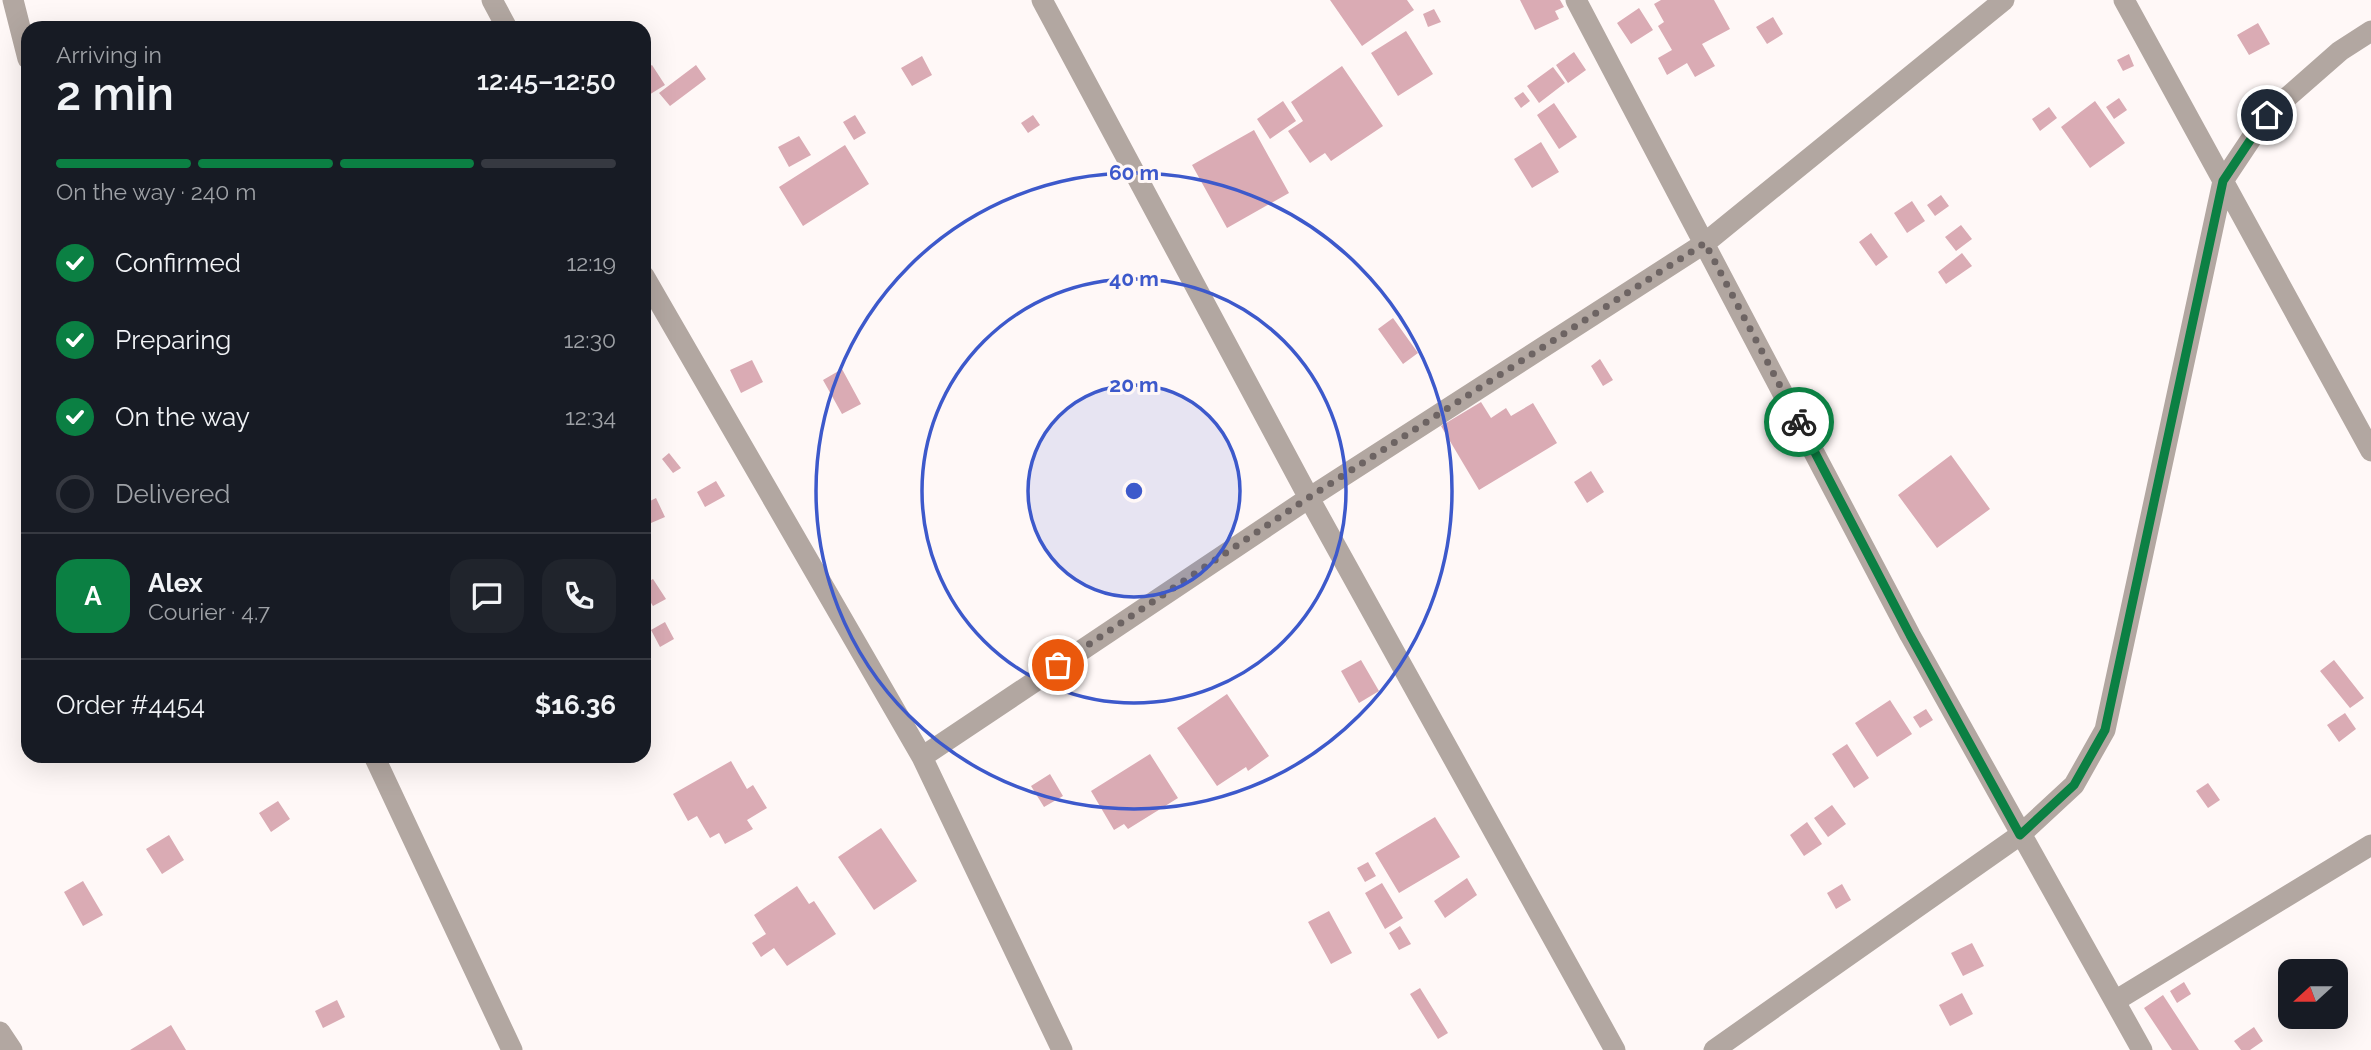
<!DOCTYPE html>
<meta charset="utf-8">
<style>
:root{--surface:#171b24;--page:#20242c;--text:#f1f3f6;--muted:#9ea1a6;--line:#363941;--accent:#0b8043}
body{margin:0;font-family:Raleway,sans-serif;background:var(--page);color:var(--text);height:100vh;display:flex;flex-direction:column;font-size:26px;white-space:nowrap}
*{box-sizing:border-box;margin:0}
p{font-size:23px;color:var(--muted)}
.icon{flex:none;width:38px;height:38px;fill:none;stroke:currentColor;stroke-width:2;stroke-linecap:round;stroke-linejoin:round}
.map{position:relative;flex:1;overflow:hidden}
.sheet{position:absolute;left:21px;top:21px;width:630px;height:742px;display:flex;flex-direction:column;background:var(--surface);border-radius:21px;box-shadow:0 7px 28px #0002}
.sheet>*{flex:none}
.needle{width:46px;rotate:249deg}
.controls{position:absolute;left:2278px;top:959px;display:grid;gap:14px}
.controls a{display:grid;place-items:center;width:70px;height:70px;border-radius:14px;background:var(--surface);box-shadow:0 7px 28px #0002;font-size:35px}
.pin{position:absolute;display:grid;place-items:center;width:60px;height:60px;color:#fff;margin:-30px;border:4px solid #fff;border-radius:50%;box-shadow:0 2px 7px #0007}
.courier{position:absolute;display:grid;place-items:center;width:70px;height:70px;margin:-35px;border:5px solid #0b8043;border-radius:50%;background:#fff;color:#222;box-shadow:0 2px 9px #0007}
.overview em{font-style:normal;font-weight:600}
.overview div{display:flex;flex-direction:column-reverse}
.overview{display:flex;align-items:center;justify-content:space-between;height:119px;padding:0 35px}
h1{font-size:46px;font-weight:600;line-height:52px}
.bar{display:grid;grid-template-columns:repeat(4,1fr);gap:10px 7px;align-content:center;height:84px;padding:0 35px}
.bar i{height:9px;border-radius:5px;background:var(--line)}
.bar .active{background:var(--accent)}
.bar p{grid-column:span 4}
.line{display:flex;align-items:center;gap:18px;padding:0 35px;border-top:2px solid var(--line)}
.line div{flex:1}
.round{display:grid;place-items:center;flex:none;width:74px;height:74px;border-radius:21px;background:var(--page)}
ol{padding:0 35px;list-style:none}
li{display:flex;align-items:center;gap:21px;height:77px}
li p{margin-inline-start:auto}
li .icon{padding:7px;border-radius:50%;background:var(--accent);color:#fff;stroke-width:4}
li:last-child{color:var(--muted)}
li i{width:38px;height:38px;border:4px solid var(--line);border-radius:50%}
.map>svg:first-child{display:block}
.building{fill:#daabb4}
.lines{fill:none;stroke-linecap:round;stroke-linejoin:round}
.street{stroke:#b2a7a1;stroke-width:21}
.done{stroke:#6d6463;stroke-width:7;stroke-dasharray:0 12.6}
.route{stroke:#0b8043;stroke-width:9}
.ring{fill:none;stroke:#3d59cb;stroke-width:3.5}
.centre{fill:#3d59cb;stroke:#fff8f7;stroke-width:3.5}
.ring-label{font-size:21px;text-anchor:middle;font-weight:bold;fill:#3d59cb;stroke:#fff8f7;stroke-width:6;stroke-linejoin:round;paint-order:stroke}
</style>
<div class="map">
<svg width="2371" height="1050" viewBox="0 0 2371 1050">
<rect width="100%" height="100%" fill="#fff8f7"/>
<path class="building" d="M 1330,0 L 1407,0 L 1414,10 L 1362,46 Z
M 1520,0 L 1560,0 L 1564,7 L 1555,11 L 1559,19 L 1535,30 Z
M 1661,0 L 1714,0 L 1730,29 L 1702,44 L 1715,66 L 1695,77 L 1687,63 L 1667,75 L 1658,58 L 1672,50 L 1658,26 L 1664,22 L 1654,4 Z
M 1639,8 L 1653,30 L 1631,44 L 1617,23 Z
M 1434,9 L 1441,22 L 1428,27 L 1423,14 Z
M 1773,17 L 1783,34 L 1767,44 L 1756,27 Z
M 2258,23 L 2270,44 L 2249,55 L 2237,35 Z
M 1406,31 L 1433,74 L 1398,96 L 1371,53 Z
M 1574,52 L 1586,70 L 1568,83 L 1556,65 Z
M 2129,54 L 2134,66 L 2123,71 L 2117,60 Z
M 922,56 L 932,75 L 912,86 L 901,68 Z
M 652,65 L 665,85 L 644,98 L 644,70 Z
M 696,65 L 706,79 L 670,106 L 659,93 Z
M 1342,66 L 1383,126 L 1331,161 L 1325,153 L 1310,163 L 1288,131 L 1303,121 L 1291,102 Z
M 1553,67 L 1565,83 L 1539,103 L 1527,86 Z
M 1523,92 L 1530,101 L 1521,108 L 1514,98 Z
M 2119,98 L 2127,110 L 2114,119 L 2106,107 Z
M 1283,101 L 1296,121 L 1270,139 L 1257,119 Z
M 2095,101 L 2125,143 L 2090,168 L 2061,127 Z
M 1554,103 L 1577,137 L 1559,149 L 1537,115 Z
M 2049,107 L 2057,118 L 2040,131 L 2032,119 Z
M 855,115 L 866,133 L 854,140 L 843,122 Z
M 1033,115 L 1040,125 L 1028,133 L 1021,123 Z
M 1254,130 L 1289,193 L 1227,228 L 1192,165 Z
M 799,136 L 811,155 L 789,167 L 778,147 Z
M 1541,142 L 1559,172 L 1532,188 L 1514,159 Z
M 845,145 L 869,184 L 803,226 L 779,187 Z
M 1941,195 L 1949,206 L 1935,216 L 1927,205 Z
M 1912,201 L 1925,221 L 1907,233 L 1894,213 Z
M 1961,225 L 1972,239 L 1956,251 L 1945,237 Z
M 1871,233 L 1888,257 L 1876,266 L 1859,242 Z
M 1962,253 L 1972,266 L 1946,284 L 1938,272 Z
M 1393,318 L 1418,353 L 1403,364 L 1378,329 Z
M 1600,359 L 1613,380 L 1603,386 L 1591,366 Z
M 752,360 L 763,382 L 741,393 L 730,370 Z
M 842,369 L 861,404 L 842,414 L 823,380 Z
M 1481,402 L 1491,418 L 1506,408 L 1511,416 L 1533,403 L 1557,443 L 1479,490 L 1441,426 Z
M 669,453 L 681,468 L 673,473 L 662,459 Z
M 1951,455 L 1990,509 L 1937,548 L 1898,495 Z
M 1591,471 L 1604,492 L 1587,503 L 1574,482 Z
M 716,481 L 725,496 L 705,507 L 697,492 Z
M 656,498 L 665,517 L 644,526 L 644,504 Z
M 653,579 L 666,599 L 653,606 L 644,592 L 644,584 Z
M 665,622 L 674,639 L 660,647 L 651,630 Z
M 1361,660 L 1379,691 L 1359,703 L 1341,671 Z
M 2334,660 L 2364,698 L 2350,708 L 2320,671 Z
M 1227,694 L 1269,756 L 1248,771 L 1246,767 L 1217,786 L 1177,728 Z
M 1890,700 L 1912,734 L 1877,757 L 1855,723 Z
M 1926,709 L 1933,720 L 1920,728 L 1913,717 Z
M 2345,713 L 2356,729 L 2339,742 L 2327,725 Z
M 1847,744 L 1869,778 L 1854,788 L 1832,754 Z
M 1150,754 L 1178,798 L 1128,829 L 1124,824 L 1114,830 L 1091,791 Z
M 731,761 L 747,789 L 753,785 L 767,808 L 747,820 L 753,829 L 725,844 L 719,833 L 710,838 L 697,816 L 688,821 L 673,794 Z
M 1050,774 L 1063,796 L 1044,807 L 1031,786 Z
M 2208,783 L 2220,800 L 2208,808 L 2196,791 Z
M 278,801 L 290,819 L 271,832 L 259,813 Z
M 1832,805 L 1846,824 L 1828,837 L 1814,818 Z
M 1435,817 L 1460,857 L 1399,893 L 1375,853 Z
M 1807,822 L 1822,844 L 1804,856 L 1790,835 Z
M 881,828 L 917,881 L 874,910 L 838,857 Z
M 169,835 L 184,860 L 162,874 L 146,849 Z
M 1368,862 L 1376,876 L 1365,882 L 1357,868 Z
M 1467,878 L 1477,895 L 1445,918 L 1434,901 Z
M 83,881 L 103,915 L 83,926 L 64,892 Z
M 1382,883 L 1403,918 L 1385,929 L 1365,893 Z
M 1842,884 L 1851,900 L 1836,909 L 1827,893 Z
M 797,886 L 809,904 L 814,901 L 836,934 L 787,966 L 774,948 L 761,957 L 752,943 L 766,934 L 754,915 Z
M 1329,911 L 1352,953 L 1331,964 L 1308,922 Z
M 1400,926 L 1411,944 L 1399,950 L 1389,933 Z
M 1972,943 L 1984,966 L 1963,976 L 1951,953 Z
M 2184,982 L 2191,994 L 2177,1003 L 2170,991 Z
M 1420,988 L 1448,1033 L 1438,1039 L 1410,994 Z
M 1962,993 L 1973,1014 L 1950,1026 L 1939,1005 Z
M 2163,995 L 2199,1050 L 2172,1050 L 2144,1008 Z
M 337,1000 L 345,1017 L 323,1028 L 315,1011 Z
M 171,1025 L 186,1050 L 130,1050 Z
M 2254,1027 L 2263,1041 L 2250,1050 L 2241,1050 L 2234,1041 Z"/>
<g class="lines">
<path class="street" d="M 13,0 L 28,59
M 492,0 L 507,28
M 1042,0 L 1309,498 L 1615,1050
M 1576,0 L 1910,635 L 2142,1050
M 2124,0 L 2371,451
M 644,276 L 922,757 L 1062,1050
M 374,756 L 512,1050
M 922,757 L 1309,498 L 1705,243 L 2004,0
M 2115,1001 L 2371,845
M 0,1032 L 12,1050
M 1714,1050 L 2020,835 L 2074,785 L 2105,730 L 2223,181 L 2267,115 L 2340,51 L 2371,31"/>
</g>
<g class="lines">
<path class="done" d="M 1058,665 L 1308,498 L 1705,243 L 1799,422"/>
<path class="route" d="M 1799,422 L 1910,635 L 2020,835 L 2074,785 L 2105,730 L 2223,181 L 2267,115"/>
</g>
<circle cx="1134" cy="491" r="106" fill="#3d59cb" fill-opacity=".12"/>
<g class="ring">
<circle cx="1134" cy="491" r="106"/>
<circle cx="1134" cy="491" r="212"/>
<circle cx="1134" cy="491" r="318"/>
</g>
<circle cx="1134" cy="491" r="10" class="centre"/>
<g class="ring-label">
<text x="1134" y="180">60 m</text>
<text x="1134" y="286">40 m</text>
<text x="1134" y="392">20 m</text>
</g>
</svg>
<div class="controls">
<a><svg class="needle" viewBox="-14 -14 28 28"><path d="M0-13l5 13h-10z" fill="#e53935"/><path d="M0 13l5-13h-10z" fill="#9ea1a6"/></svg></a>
</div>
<div class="pin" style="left:1058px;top:665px;background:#ea580c"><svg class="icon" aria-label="bag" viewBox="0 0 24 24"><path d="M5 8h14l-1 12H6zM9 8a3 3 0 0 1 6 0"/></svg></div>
<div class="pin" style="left:2267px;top:115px;background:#1f2937"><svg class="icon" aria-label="home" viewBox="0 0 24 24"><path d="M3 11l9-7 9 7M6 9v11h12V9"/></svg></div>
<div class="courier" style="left:1799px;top:422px"><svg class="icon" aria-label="bike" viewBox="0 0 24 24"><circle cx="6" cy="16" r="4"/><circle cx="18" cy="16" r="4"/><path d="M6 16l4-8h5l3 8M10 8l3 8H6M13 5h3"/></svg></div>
<section class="sheet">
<div class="overview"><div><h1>2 min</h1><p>Arriving in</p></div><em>12:45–12:50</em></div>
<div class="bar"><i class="active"></i><i class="active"></i><i class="active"></i><i></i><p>On the way · 240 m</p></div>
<ol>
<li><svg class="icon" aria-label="check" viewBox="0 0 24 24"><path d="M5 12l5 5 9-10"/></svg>Confirmed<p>12:19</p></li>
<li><svg class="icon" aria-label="check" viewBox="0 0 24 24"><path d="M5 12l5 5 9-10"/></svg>Preparing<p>12:30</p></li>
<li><svg class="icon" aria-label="check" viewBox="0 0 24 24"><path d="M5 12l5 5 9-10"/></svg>On the way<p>12:34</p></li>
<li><i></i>Delivered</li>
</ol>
<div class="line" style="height:126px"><b class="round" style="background:var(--accent);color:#fff">A</b><div><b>Alex</b><p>Courier · 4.7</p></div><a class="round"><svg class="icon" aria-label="chat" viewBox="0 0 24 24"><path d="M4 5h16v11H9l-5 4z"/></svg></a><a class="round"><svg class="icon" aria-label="phone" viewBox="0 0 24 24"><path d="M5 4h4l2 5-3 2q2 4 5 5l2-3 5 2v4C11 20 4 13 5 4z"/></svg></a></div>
<div class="line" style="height:91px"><div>Order #4454</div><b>$16.36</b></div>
</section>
</div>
